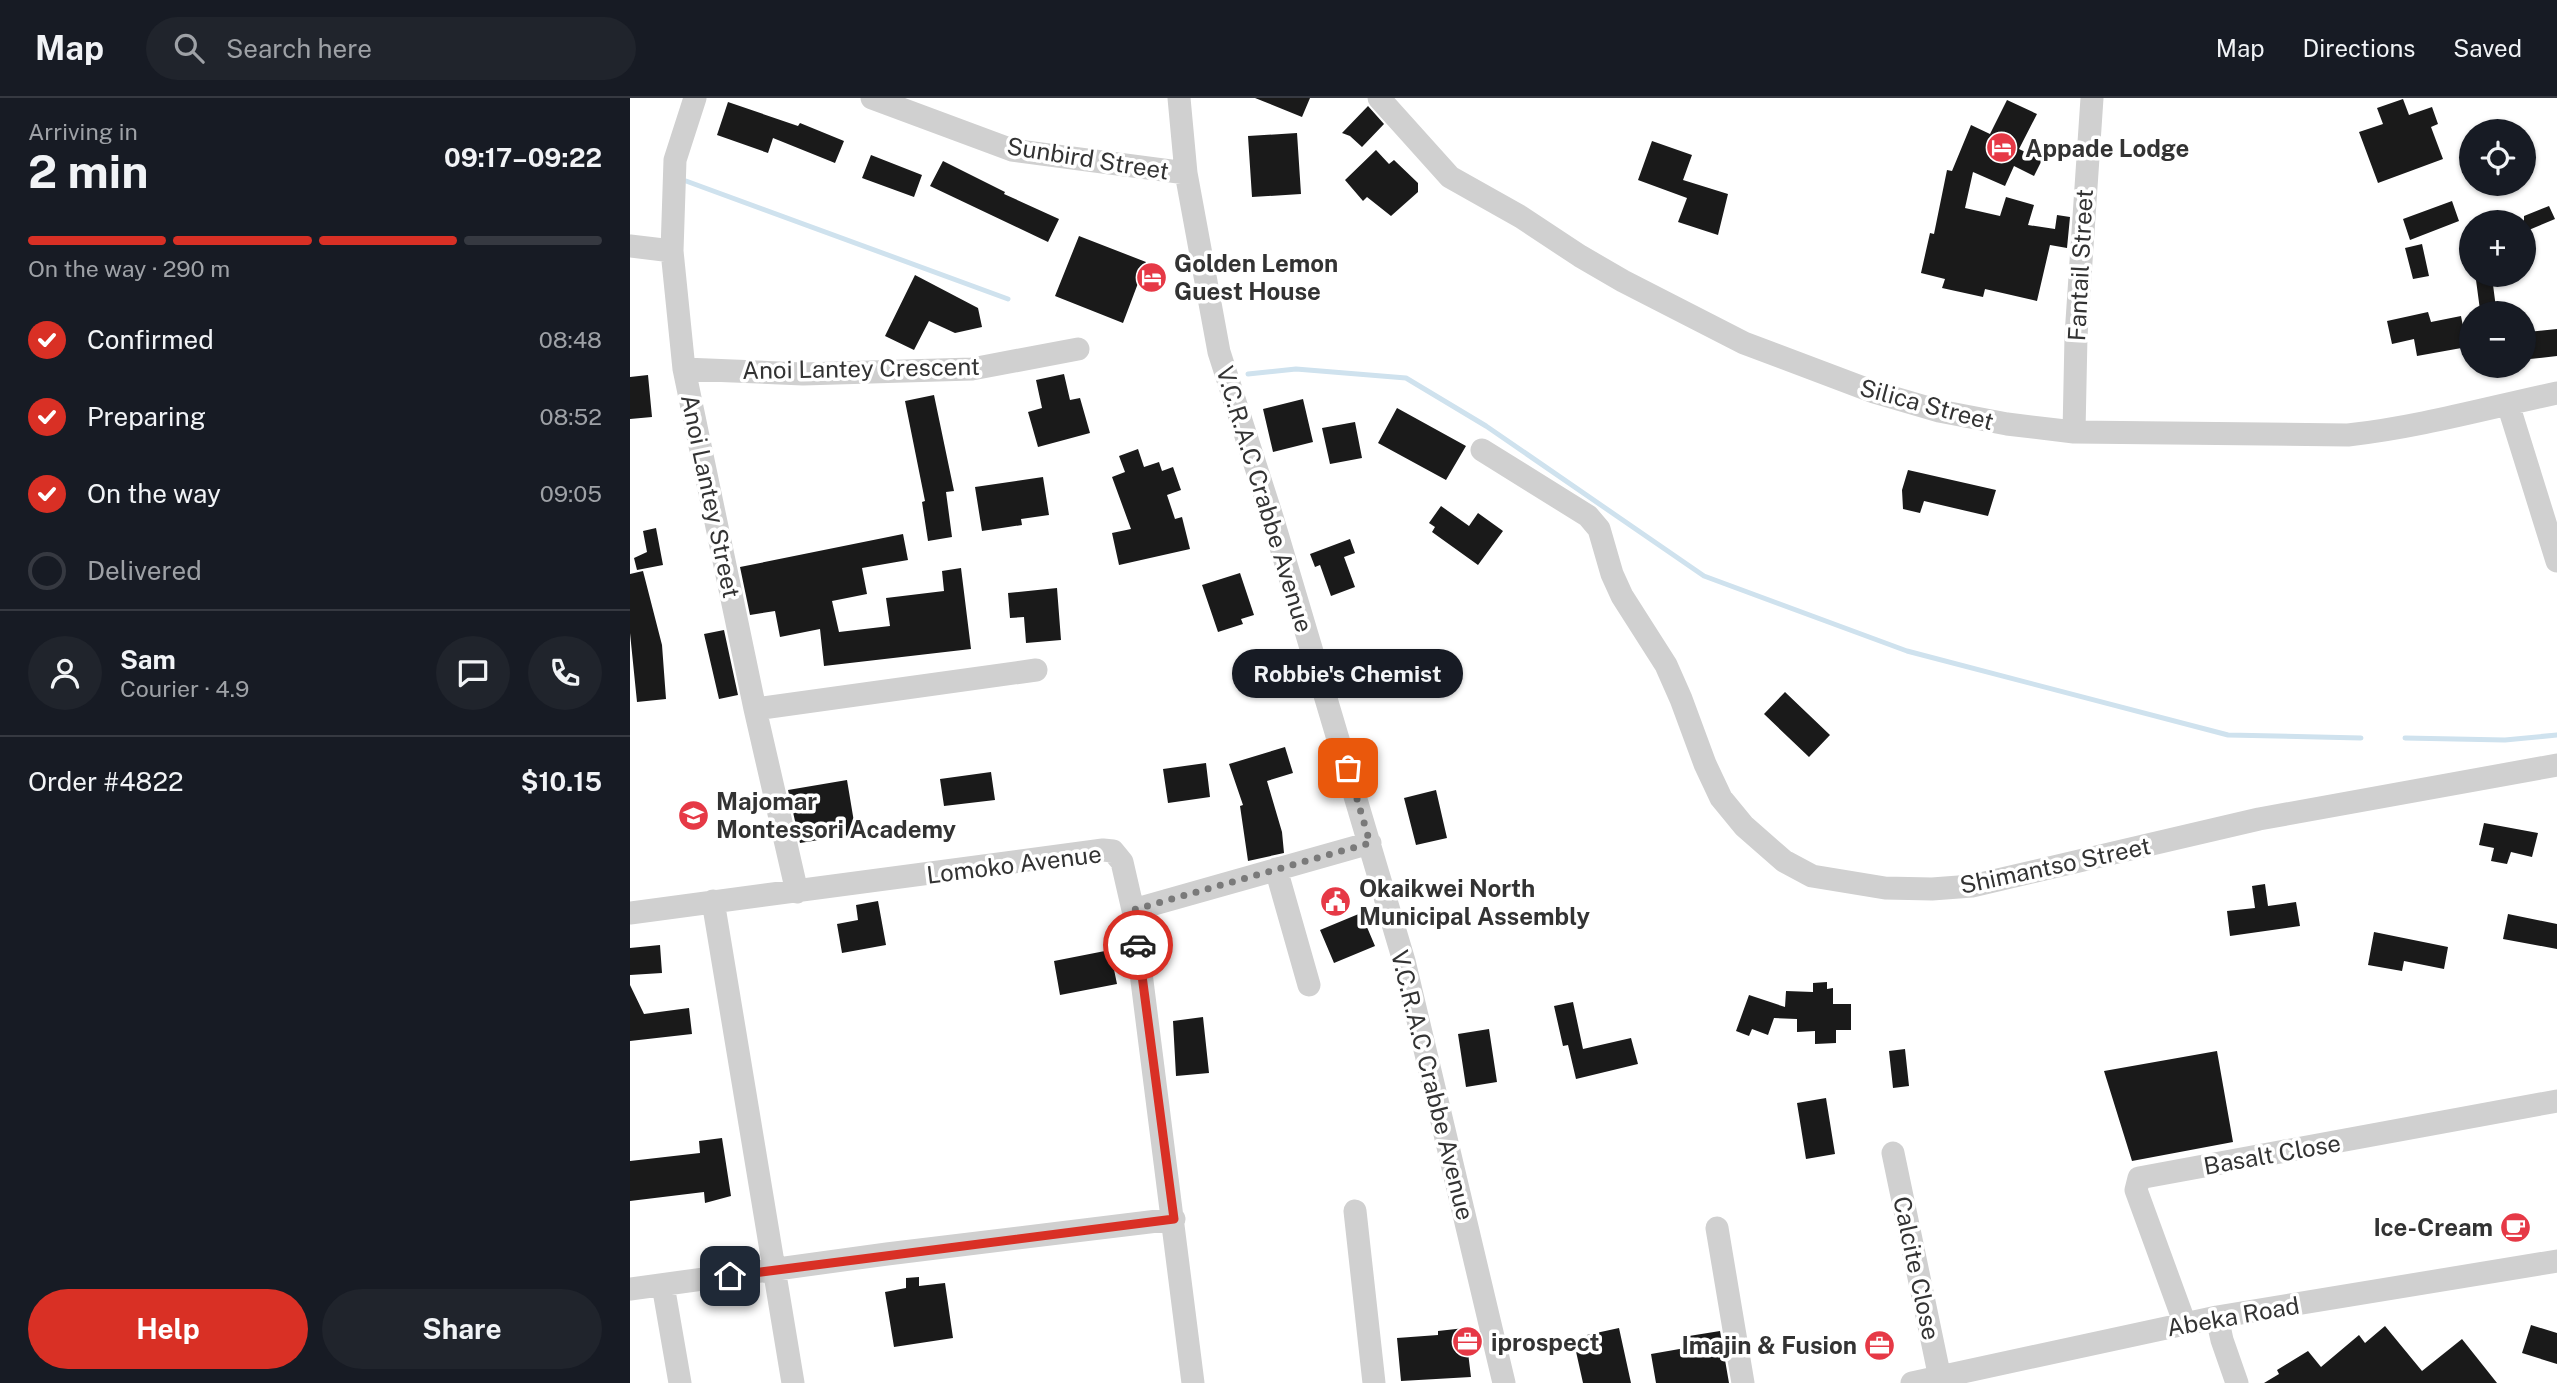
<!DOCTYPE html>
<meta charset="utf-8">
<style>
:root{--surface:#171b24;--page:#20242c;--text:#f1f3f6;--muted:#9ea1a6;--line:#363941;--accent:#d93025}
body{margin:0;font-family:"Public Sans",sans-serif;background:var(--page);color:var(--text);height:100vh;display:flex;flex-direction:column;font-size:26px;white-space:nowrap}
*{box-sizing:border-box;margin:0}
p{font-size:23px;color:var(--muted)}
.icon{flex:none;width:38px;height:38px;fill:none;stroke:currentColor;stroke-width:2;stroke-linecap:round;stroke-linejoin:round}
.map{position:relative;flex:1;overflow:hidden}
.sheet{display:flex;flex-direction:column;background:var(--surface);width:630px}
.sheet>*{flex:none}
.fabs{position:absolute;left:1829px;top:21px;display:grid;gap:14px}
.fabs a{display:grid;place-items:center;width:77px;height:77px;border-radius:50%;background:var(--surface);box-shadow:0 2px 5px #0004;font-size:35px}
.pin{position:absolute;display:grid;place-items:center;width:60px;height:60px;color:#fff;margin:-30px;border-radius:14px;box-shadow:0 4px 10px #0006}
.courier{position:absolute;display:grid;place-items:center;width:70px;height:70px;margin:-35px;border:5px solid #d93025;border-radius:50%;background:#fff;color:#222;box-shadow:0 2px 9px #0007}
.bubble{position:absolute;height:49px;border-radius:24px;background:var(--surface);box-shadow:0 2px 5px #0004;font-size:23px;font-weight:700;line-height:49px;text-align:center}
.overview em{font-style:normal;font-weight:700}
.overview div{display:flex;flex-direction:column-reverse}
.overview{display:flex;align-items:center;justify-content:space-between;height:119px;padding:0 28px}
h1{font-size:46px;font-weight:700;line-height:52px}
.bar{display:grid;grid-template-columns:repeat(4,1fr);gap:10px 7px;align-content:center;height:84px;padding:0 28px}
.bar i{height:9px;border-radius:5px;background:var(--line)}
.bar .active{background:var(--accent)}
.bar p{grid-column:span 4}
.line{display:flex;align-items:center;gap:18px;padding:0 28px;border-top:2px solid var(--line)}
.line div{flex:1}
.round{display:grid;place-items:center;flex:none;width:74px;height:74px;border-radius:37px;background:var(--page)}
ol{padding:0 28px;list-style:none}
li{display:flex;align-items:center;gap:21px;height:77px}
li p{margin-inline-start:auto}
li .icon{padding:7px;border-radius:50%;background:var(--accent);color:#fff;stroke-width:4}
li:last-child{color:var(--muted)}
li i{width:38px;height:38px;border:4px solid var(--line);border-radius:50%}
.cta{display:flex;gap:14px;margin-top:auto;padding:14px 28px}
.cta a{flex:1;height:80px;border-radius:42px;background:var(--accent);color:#fff;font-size:28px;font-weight:700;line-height:80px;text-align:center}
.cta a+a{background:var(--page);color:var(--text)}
header{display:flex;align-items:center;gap:42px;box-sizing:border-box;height:98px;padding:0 35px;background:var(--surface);border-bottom:2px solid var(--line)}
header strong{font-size:33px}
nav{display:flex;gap:38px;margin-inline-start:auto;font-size:24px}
.search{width:490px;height:63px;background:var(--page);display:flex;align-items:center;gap:18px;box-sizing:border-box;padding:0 24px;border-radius:38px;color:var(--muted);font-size:26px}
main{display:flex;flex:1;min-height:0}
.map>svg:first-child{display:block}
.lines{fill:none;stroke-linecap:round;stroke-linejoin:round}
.stream{stroke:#cfe2ee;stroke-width:5}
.building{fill:#1a1a1a}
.minor{stroke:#d0d0d0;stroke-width:23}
.done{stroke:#7a7a7a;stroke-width:7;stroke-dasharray:0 12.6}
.route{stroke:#d93025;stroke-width:9}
.labels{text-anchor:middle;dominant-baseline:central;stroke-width:7;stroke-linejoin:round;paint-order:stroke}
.poi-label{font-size:24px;font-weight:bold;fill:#333;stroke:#fff;text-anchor:start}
.street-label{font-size:24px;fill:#333;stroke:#fff}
</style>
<header>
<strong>Map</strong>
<div class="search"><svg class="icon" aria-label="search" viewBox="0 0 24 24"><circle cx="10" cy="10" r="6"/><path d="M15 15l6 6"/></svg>Search here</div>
<nav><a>Map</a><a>Directions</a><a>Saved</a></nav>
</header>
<main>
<section class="sheet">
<div class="overview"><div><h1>2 min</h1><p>Arriving in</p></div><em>09:17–09:22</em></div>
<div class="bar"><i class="active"></i><i class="active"></i><i class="active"></i><i></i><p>On the way · 290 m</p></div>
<ol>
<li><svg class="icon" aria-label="check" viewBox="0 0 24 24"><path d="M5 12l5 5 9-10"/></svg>Confirmed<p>08:48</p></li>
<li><svg class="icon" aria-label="check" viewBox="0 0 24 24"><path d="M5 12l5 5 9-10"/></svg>Preparing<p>08:52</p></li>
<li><svg class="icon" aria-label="check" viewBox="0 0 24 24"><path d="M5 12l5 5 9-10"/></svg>On the way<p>09:05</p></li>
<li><i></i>Delivered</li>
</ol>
<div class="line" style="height:126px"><a class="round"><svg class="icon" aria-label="person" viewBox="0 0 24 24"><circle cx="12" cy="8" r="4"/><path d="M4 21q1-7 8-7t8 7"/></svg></a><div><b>Sam</b><p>Courier · 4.9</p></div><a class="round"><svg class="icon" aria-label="chat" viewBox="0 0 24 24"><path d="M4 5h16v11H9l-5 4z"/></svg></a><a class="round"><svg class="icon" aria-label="phone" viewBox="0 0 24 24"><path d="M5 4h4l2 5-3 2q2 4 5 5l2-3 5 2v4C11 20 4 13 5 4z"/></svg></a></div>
<div class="line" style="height:91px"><div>Order #4822</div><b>$10.15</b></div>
<div class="cta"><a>Help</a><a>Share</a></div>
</section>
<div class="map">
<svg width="1927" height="1285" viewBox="0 0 1927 1285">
<rect width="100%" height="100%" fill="#fff"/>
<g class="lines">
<path class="stream" d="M 56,83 L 378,201
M 618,276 L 666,271 L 776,280 L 856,328 L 1074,478 L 1277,553 L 1598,637 L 1731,640
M 1775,640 L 1875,642 L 1927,637"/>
</g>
<path class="building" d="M 625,0 L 680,0 L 672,19 Z
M 1773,1 L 1779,17 L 1802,9 L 1808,26 L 1801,29 L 1813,61 L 1748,85 L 1729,34 L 1753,26 L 1747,10 Z
M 1377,2 L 1407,16 L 1389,51 L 1412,62 L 1404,78 L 1384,68 L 1375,88 L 1343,74 L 1335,110 L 1370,118 L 1376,99 L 1404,107 L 1398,127 L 1425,131 L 1427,117 L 1440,119 L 1437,150 L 1420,147 L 1407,203 L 1355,191 L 1353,199 L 1312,190 L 1315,181 L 1291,175 L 1300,135 L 1304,136 L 1317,72 L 1322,73 L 1341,27 L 1360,36 Z
M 98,4 L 168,28 L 170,25 L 214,43 L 205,65 L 143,40 L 138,55 L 87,37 Z
M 738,8 L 754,26 L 732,49 L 720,38 L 712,35 Z
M 667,35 L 671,96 L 622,99 L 618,38 Z
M 1022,43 L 1062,57 L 1053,82 L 1098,96 L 1088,137 L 1048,124 L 1057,100 L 1008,82 Z
M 746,52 L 759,66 L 764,62 L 788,85 L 788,94 L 761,118 L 737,99 L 733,103 L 715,82 Z
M 241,57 L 292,77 L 284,99 L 232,80 Z
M 313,63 L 375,94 L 374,96 L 429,121 L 418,144 L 300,88 Z
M 1822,103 L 1829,123 L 1780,142 L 1773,121 Z
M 1919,108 L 1925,121 L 1894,134 L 1894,118 Z
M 449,138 L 516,164 L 493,225 L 425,198 Z
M 1792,146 L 1799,178 L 1783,181 L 1775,150 Z
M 285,177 L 348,210 L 352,229 L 325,235 L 299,223 L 284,252 L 255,238 Z
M 1862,179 L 1866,210 L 1850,212 L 1846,182 Z
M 1798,214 L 1801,224 L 1831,218 L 1837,249 L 1787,258 L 1784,241 L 1762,246 L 1757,223 Z
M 1927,231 L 1927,258 L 1900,261 L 1898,234 Z
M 434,276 L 440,302 L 450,300 L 460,335 L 408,349 L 398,314 L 412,310 L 406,282 Z
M 18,277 L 22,319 L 0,321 L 0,279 Z
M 304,297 L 324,393 L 316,394 L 322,439 L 298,443 L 292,404 L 295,403 L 275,303 Z
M 673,301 L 683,344 L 643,354 L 633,311 Z
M 767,310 L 836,348 L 816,382 L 748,345 Z
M 725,324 L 732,360 L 700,366 L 692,330 Z
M 508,351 L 514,369 L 529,364 L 532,373 L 543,369 L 551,392 L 537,397 L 545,421 L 552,419 L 560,451 L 489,467 L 482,435 L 501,431 L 482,379 L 495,374 L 489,358 Z
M 1278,372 L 1366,392 L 1358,418 L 1294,403 L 1290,415 L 1273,411 L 1272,392 Z
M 413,379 L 419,417 L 391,421 L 392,427 L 352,433 L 345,389 Z
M 811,408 L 839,428 L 848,415 L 873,433 L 848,467 L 802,434 L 805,429 L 799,425 Z
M 26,430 L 33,467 L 7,472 L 4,460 L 17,454 L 13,433 Z
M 273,436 L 278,462 L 232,470 L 237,496 L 202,503 L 209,534 L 260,528 L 256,500 L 314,493 L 312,473 L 331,470 L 341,551 L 194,568 L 190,531 L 150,539 L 145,513 L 120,517 L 110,469 Z
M 720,441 L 725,455 L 714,459 L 725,489 L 701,498 L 690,467 L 685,469 L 680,456 Z
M 13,473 L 32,547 L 36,601 L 7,604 L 0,535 L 0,476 Z
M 610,475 L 624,517 L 611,521 L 613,526 L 588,534 L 572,487 Z
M 427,490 L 431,542 L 396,545 L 394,519 L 380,520 L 378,495 Z
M 94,532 L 108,597 L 89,601 L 74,536 Z
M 1155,594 L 1200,637 L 1179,659 L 1134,616 Z
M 655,649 L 663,675 L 637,683 L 652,734 L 654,755 L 618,763 L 610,708 L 613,707 L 599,666 Z
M 576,665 L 580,699 L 538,705 L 533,671 Z
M 361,674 L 365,702 L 314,708 L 310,681 Z
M 217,682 L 226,736 L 170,745 L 158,692 Z
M 806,692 L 817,740 L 786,747 L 774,700 Z
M 1854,725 L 1908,735 L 1902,759 L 1881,754 L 1877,766 L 1861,763 L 1864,750 L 1849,747 Z
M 1635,786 L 1638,808 L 1666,804 L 1670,828 L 1600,838 L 1597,813 L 1625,810 L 1622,788 Z
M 248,803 L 256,847 L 212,855 L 207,826 L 228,822 L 226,807 Z
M 731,815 L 745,848 L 704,865 L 690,832 Z
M 1878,816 L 1927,826 L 1927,851 L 1873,841 Z
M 1744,834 L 1818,849 L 1814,871 L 1774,863 L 1772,873 L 1738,867 Z
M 30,847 L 32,875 L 0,877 L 0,850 Z
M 480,852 L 487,886 L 430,897 L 424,863 Z
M 1197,884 L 1197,891 L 1203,890 L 1203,906 L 1221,906 L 1221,932 L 1206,932 L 1206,945 L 1185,946 L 1185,933 L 1167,934 L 1167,921 L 1144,920 L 1138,937 L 1122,931 L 1119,938 L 1106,933 L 1119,897 L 1155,909 L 1156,893 L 1183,894 L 1183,885 Z
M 0,887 L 14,916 L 59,910 L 62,936 L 0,943 Z
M 943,904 L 953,951 L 1001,940 L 1008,966 L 946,981 L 938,947 L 933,948 L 924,908 Z
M 573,919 L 579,975 L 546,978 L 543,923 Z
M 859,931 L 867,984 L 836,989 L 828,936 Z
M 1275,951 L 1279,988 L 1263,990 L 1259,953 Z
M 1587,953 L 1603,1044 L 1502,1063 L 1474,973 Z
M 1196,1000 L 1205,1056 L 1176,1061 L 1167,1005 Z
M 92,1040 L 101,1098 L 75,1105 L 74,1094 L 0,1103 L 0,1063 L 70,1055 L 69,1043 Z
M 289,1179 L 289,1188 L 315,1185 L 323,1240 L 264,1249 L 255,1194 L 276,1190 L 276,1180 Z
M 1901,1227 L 1927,1235 L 1927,1266 L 1892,1255 Z
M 1755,1228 L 1792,1273 L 1832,1241 L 1867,1285 L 1634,1285 L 1649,1276 L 1647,1272 L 1678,1253 L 1691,1269 L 1729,1237 L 1735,1245 Z
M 835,1230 L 841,1279 L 771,1283 L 767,1240 L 808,1237 L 808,1233 Z
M 989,1230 L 1001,1285 L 953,1285 L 943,1240 Z
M 1090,1233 L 1099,1285 L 1026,1285 L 1021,1256 L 1061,1249 L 1059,1238 Z"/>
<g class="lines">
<path class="minor" d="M 65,0 L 45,62 L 42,153 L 54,271 L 125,611 L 167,794
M 242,0 L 382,52 L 556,75
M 549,0 L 556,75 L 589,254 L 642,419 L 774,863 L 874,1285
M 749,0 L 820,79 L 891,119 L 950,158 L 993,183 L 1114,245 L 1244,294 L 1309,313 L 1377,326 L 1444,334 L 1718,337 C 1789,329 1857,310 1927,295
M 0,148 L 42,153
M 54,271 L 173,276 L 342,271 L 448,251
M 1878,306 L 1927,463
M 1444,334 L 1446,238 L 1462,0
M 852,352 L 958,418 L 969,431 L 982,476 L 992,498 L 1036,567 L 1051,601 L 1075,666 L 1091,700 L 1114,728 L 1154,763 L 1182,778 L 1255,790 L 1302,791 L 1342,788 L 1629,721 L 1927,667
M 125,611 L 406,572
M 646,771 L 679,887
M 83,803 L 163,1285
M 503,812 L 740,745
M 0,815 L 473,752 L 483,753 L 492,764 L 503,812 L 563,1285
M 1263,1055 L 1311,1285
M 725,1113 L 744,1285
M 1087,1130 L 1113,1285
M 33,1187 L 50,1285
M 0,1191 L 257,1156 L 544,1121
M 1587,1219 L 1592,1242 L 1607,1285
M 1555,1226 L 1506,1092 L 1509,1080 L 1927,1003
M 1282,1285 L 1587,1219 L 1927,1163"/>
</g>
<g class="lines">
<path class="done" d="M 508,847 L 503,812 L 740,745 L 718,670"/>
<path class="route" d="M 100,1178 L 544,1121 L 508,847"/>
</g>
<defs>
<symbol id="hotel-disc" viewBox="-11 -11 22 22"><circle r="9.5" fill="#e63946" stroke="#fff"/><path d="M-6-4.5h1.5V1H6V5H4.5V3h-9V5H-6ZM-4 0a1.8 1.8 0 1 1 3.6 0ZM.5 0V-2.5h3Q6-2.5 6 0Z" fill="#fff"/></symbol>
<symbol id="school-disc" viewBox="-11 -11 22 22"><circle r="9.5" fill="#e63946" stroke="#fff"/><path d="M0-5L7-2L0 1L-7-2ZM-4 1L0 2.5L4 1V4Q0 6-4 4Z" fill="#fff"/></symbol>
<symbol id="civic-disc" viewBox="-11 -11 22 22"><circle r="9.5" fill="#e63946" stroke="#fff"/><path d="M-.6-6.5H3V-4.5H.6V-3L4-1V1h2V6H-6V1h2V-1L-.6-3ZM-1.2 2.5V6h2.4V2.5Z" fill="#fff"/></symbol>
<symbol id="cafe-disc" viewBox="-11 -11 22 22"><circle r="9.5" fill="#e63946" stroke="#fff"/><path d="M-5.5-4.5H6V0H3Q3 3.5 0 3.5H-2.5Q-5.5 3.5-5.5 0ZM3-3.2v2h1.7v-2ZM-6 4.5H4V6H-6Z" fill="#fff"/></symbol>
<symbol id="office-disc" viewBox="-11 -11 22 22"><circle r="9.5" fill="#e63946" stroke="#fff"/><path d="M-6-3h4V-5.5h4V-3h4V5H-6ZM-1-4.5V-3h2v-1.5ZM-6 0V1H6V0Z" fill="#fff"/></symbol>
</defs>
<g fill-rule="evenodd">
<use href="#hotel-disc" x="1354" y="32" width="35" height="35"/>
<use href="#hotel-disc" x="504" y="162" width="35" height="35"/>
<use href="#school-disc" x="46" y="700" width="35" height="35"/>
<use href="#civic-disc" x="688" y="786" width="35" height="35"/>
<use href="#cafe-disc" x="1868" y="1112" width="35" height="35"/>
<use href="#office-disc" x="820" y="1226" width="35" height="35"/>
<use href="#office-disc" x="1232" y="1230" width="35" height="35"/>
</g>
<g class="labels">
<g class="poi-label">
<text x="1395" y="50">Appade Lodge</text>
<text x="544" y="165">Golden Lemon<tspan x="544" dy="28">Guest House</tspan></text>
<text x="86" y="703">Majomar<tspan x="86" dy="28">Montessori Academy</tspan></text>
<text x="729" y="790">Okaikwei North<tspan x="729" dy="28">Municipal Assembly</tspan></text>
<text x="1863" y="1129" text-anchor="end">Ice-Cream</text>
<text x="861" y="1244">iprospect</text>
<text x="1227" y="1247" text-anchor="end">Imajin &amp; Fusion</text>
</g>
<g class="street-label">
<text transform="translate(458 60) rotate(9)">Sunbird Street</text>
<text transform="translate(1450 167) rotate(-87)">Fantail Street</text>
<text transform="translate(231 270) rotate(-1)">Anoi Lantey Crescent</text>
<text transform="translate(1297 306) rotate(15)">Silica Street</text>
<text transform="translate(81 398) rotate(78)">Anoi Lantey Street</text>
<text transform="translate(635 401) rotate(73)">V.C.R.A.C Crabbe Avenue</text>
<text transform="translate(384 766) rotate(-7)">Lomoko Avenue</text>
<text transform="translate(1425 767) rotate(-12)">Shimantso Street</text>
<text transform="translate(803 987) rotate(76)">V.C.R.A.C Crabbe Avenue</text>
<text transform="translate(1642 1056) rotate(-10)">Basalt Close</text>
<text transform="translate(1287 1170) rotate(78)">Calcite Close</text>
<text transform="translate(1603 1218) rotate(-10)">Abeka Road</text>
</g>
</g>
</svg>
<div class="fabs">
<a><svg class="icon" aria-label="locate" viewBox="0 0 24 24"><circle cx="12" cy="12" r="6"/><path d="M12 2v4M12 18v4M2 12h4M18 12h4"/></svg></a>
<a>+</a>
<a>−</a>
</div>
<div class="pin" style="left:718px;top:670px;background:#ea580c"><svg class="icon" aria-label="bag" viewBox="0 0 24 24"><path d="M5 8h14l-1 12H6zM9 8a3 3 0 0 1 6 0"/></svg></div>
<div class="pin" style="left:100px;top:1178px;background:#1f2937"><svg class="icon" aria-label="home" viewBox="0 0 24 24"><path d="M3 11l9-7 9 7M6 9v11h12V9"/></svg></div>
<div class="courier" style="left:508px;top:847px"><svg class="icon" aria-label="car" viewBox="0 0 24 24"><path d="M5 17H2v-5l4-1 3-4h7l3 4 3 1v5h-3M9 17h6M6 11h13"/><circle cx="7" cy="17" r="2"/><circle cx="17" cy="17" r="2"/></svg></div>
<div class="bubble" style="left:602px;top:551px;width:231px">Robbie's Chemist</div>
</div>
</main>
